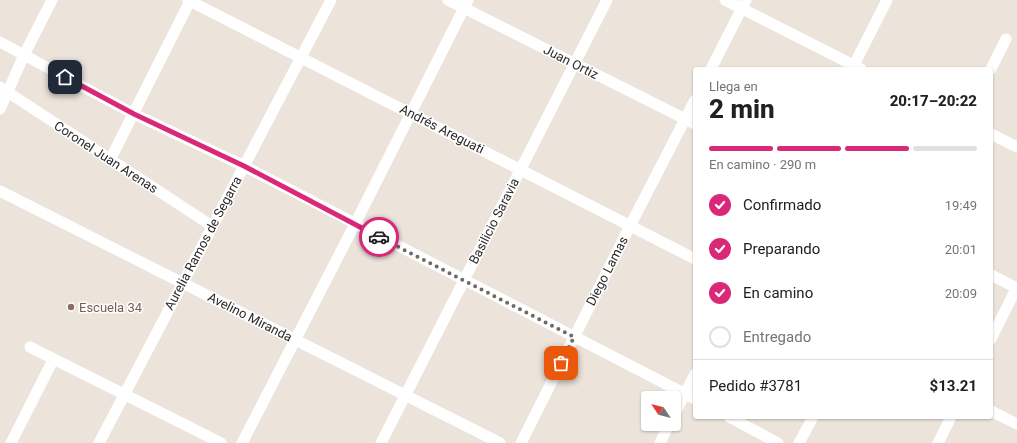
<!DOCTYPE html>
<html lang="es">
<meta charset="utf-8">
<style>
:root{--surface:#fff;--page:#f6f6f6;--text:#202124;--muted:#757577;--line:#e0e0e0;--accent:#db2777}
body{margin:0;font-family:Roboto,sans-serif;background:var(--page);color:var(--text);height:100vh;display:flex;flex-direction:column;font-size:15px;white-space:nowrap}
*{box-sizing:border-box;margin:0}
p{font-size:13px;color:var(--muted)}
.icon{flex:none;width:22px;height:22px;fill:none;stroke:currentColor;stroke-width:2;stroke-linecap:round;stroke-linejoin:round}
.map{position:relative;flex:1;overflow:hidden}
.sheet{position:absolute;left:693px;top:67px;width:300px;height:352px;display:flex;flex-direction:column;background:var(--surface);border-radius:4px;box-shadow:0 1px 3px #0004}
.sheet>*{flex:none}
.needle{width:26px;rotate:305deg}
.buttons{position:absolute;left:641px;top:391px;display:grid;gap:8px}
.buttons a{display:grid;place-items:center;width:40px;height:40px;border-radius:4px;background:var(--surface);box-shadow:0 1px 3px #0004;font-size:20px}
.pin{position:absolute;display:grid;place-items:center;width:34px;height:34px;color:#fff;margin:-17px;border-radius:8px;box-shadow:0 2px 6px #0006}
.courier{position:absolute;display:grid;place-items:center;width:40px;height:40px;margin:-20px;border:3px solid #db2777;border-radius:50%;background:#fff;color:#222;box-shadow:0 1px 5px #0007}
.overview em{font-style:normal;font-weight:800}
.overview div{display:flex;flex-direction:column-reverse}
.overview{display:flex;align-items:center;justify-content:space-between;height:68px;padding:0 16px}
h1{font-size:26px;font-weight:800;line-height:30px}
.bar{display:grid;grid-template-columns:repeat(4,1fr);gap:6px 4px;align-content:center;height:48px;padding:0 16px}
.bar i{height:5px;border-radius:3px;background:var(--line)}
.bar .active{background:var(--accent)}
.bar p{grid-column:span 4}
.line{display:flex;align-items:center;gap:10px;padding:0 16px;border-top:1px solid var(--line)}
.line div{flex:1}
ol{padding:0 16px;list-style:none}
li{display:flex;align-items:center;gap:12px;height:44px}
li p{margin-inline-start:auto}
li .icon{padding:4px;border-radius:50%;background:var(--accent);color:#fff;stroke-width:4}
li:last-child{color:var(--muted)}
li i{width:22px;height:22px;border:2px solid var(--line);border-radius:50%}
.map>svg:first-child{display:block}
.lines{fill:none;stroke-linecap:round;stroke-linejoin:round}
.minor{stroke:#fff;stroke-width:11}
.done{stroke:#6e6b68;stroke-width:4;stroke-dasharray:0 7.2}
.route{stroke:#db2777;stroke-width:5}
.education-dot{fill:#8d6e63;stroke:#fff;stroke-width:1.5}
.labels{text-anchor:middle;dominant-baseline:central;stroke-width:3;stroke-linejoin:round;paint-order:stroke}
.street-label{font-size:13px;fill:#2a2a2a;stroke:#fff}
.education-label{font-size:13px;fill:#785e54;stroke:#fff;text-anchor:start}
</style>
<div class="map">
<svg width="1017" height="443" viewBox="0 0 1017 443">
<rect width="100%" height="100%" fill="#ece4db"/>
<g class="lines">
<path class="minor" d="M 188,0 L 695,259
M 448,0 L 695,124
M 725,0 L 861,69
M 0,42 L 134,114 L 244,166 L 695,399
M 711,69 L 746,0
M 852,69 L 887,0
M 991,69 L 1006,39
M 0,87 L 212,226
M 0,109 L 24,55 L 52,0
M 991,134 L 1017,147
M 110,160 L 190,1
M 0,191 L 500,443
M 991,275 L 1017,288
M 991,339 L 1017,287
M 30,347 L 221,443
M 991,411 L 1017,424
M 674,415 L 695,374
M 729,417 L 778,443
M 11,443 L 53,360
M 99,443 L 331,0
M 242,443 L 355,224 L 468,0
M 381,443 L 607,0
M 521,443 L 630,226 L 695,100
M 660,443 L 669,424
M 799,443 L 813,417
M 938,443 L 951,417"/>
</g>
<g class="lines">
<path class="done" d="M 379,237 L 574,337 L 561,363"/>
<path class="route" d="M 65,77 L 134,114 L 244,166 L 379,237"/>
</g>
<circle class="education-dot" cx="71" cy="307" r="4"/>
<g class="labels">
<g class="street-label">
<text transform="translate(571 62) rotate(27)">Juan Ortiz</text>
<text transform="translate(442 129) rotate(27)">Andrés Areguati</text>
<text transform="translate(106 157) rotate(33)">Coronel Juan Arenas</text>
<text transform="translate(494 221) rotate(-63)">Basilicio Saravia</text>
<text transform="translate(203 243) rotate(-62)">Aurelia Ramos de Segarra</text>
<text transform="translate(607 271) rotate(-63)">Diego Lamas</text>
<text transform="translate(250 317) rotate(27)">Avelino Miranda</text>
</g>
<g class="education-label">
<text x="79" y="307">Escuela 34</text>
</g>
</g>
</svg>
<div class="buttons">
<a><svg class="needle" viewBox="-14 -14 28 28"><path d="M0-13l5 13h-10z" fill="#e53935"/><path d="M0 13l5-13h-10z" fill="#757577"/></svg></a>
</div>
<div class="pin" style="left:561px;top:363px;background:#ea580c"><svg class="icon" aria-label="bag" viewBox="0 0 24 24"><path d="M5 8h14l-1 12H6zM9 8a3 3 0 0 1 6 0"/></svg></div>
<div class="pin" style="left:65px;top:77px;background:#1f2937"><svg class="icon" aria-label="home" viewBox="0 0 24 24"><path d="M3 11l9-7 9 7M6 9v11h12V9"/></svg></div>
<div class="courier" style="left:379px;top:237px"><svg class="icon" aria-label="car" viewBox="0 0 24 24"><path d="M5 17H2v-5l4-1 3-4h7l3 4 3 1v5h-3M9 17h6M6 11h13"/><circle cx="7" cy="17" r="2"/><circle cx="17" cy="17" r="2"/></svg></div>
<section class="sheet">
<div class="overview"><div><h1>2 min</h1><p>Llega en</p></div><em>20:17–20:22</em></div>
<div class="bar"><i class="active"></i><i class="active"></i><i class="active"></i><i></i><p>En camino · 290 m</p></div>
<ol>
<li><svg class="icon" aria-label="check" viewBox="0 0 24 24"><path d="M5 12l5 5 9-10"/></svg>Confirmado<p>19:49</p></li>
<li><svg class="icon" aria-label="check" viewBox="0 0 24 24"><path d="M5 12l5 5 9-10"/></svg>Preparando<p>20:01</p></li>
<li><svg class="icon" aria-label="check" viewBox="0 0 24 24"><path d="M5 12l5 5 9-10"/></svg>En camino<p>20:09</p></li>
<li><i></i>Entregado</li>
</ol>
<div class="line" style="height:52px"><div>Pedido #3781</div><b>$13.21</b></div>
</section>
</div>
